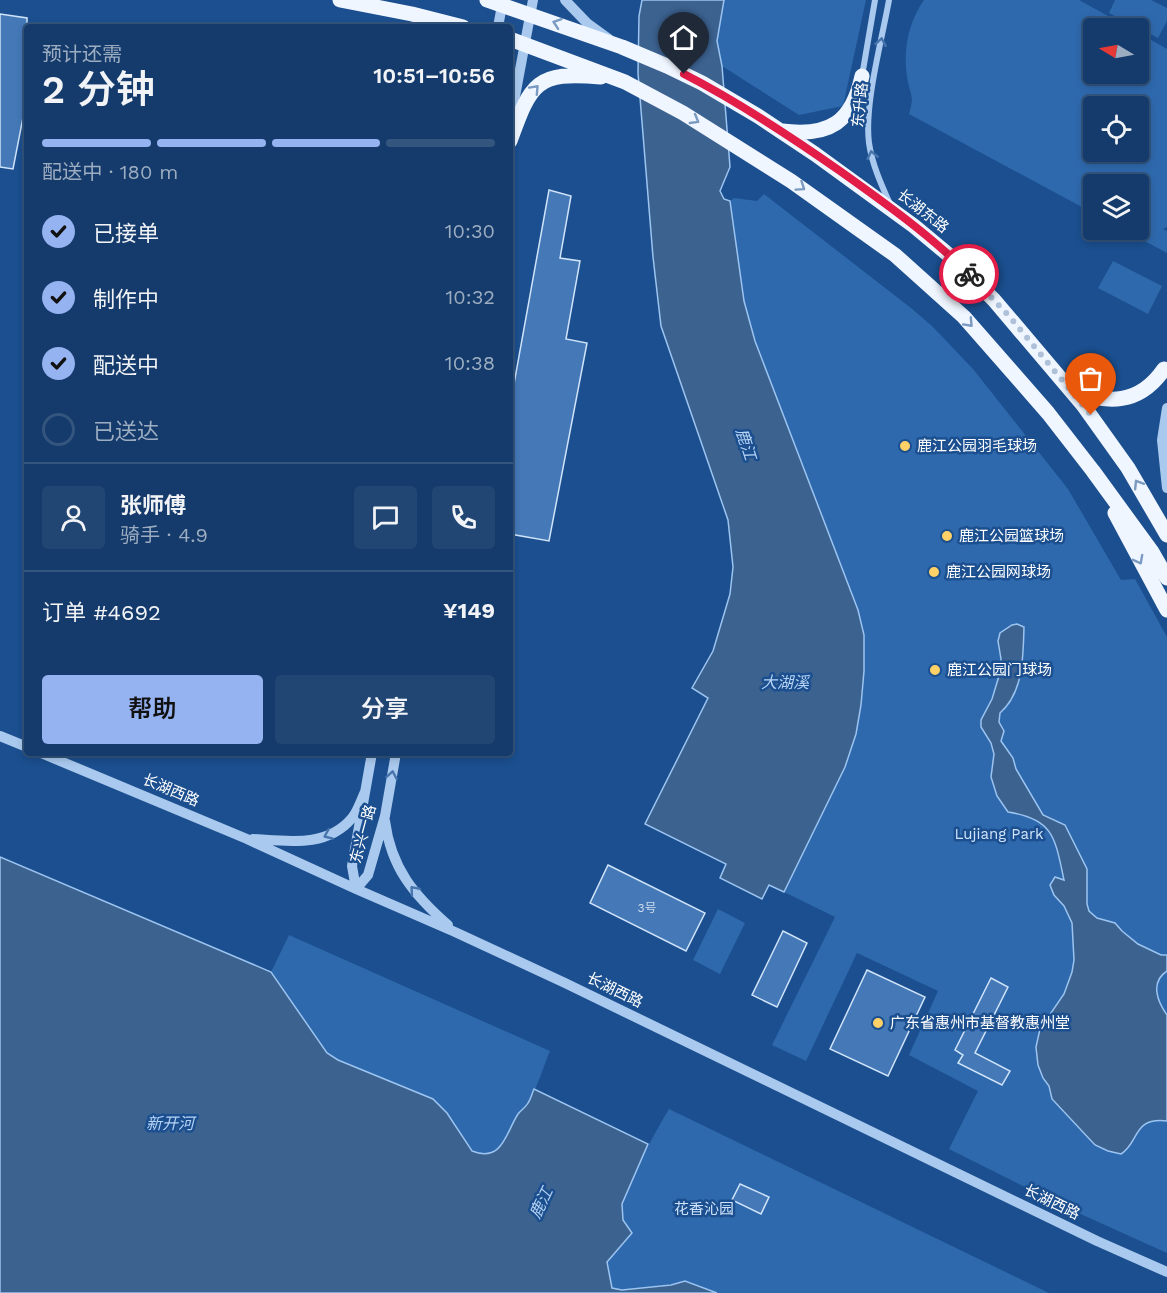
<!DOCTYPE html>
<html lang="zh">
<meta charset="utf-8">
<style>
:root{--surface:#143b6b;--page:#214673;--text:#f1f3f6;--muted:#9dadc1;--line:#33557e;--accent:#95b2f1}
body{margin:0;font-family:"Work Sans","Noto Sans SC",sans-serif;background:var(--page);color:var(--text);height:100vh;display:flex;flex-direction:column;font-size:22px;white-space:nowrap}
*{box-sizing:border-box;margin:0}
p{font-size:20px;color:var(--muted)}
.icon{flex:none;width:33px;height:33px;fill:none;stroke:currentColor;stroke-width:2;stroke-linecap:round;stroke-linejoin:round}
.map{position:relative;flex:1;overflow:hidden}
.details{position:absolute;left:24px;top:24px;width:489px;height:732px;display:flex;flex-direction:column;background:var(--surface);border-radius:6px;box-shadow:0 3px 9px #0003,0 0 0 2px var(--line)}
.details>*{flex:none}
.needle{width:39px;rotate:280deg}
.tools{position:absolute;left:1083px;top:18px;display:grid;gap:12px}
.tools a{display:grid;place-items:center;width:66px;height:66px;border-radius:6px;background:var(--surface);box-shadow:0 3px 9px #0003,0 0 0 2px var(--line);font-size:30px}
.pin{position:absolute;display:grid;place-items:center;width:51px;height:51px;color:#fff;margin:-62px -26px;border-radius:50% 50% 50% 0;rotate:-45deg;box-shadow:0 0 6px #0007}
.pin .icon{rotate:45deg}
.courier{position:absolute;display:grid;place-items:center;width:60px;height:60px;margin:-30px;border:4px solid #e11d48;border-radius:50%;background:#fff;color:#222;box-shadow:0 2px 8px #0007}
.headline em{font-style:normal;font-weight:600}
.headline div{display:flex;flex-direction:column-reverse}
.headline{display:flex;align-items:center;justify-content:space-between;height:102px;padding:0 18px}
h1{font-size:39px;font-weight:600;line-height:45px}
.bar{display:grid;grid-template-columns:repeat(4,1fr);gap:9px 6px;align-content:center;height:72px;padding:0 18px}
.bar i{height:8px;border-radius:4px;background:var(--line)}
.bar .on{background:var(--accent)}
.bar p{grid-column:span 4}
.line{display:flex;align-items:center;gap:15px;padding:0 18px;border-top:2px solid var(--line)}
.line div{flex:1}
.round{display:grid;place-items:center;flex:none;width:63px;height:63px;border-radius:6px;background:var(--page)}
ol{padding:0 18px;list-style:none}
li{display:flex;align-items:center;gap:18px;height:66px}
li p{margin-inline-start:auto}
li .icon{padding:6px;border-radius:50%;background:var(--accent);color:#111;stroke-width:4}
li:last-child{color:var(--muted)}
li i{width:33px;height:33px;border:3px solid var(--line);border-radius:50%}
.primary-button{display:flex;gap:12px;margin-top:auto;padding:12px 18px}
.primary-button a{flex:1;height:69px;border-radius:6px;background:var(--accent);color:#111;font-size:24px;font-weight:600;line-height:69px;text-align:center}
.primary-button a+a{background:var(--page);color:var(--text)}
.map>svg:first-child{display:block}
.green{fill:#2e69ad;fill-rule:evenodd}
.water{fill:#3c6290;stroke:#9cc4f0;stroke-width:1.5}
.building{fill:#4478b7;stroke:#cfe3fa;stroke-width:1.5}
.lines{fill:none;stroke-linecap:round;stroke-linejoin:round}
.minor{stroke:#a9c9ee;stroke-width:6}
.tertiary{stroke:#a9c9ee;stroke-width:10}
.primary{stroke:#f0f6ff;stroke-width:15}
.oneway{stroke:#7b9ac1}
.oneway2{stroke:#4674ac}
.done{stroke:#afc1d8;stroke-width:6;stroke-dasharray:0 10.8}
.route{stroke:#e11d48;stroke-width:8}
.poi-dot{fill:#ffd166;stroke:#1b4f8f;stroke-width:2}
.labels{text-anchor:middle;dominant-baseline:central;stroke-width:5;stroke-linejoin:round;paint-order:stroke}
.number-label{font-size:12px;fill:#d0dded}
.street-label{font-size:15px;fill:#fff;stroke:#1b4f8f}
.poi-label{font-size:15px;fill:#fff;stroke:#1b4f8f;text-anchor:start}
.park-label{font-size:15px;fill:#cfe3fa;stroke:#1b4f8f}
.water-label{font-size:16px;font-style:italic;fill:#b5d3f5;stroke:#1b4f8f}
</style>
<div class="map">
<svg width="1167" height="1293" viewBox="0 0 1167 1293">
<rect width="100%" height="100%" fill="#1b4f8f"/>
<path class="green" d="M 724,0 L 866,0 L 843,106 L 799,115 L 722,66 L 717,41 Z
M 924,0 L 1079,0 L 1130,28 L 1094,28 L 1094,74 L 1138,74 L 1139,33 L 1167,49 L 1167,227 L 1163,229 L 1167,231 L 1167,253 L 1124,230 L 1138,230 L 1138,184 L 1094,184 L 1093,213 L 909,114 C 915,94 910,96 907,77 C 903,50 908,23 924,0 ZM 1094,106 L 1138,106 L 1138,152 L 1094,152 Z
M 1115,0 L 1151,0 L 1167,8 L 1167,21 L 1158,38 L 1109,13 Z
M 764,194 L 911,308 L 932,326 L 973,369 L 1068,489 L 1121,580 L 1135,579 L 1167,637 L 1167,1253 L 1065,1207 L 949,1149 L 978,1091 L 909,1055 L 938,991 L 857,953 L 806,1061 L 772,1045 L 835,917 L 784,892 L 845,767 L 856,734 L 864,671 L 864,635 L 858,610 L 755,341 L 744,301 L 730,201 L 734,198 L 757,201 Z
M 1113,261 L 1162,286 L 1148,314 L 1098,288 Z
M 718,909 L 745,923 L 720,974 L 693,960 Z
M 289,935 L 550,1051 C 543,1067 538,1087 528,1102 C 526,1106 521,1109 519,1113 C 506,1131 505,1164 472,1151 L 447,1113 L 433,1099 L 338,1060 L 327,1053 L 271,972 Z
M 669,1109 L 1049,1293 L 717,1293 L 689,1282 L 622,1290 L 612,1288 L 606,1262 L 632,1233 C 627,1227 622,1221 621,1213 C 620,1195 658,1127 669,1109 Z"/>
<path class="water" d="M 642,0 L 724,0 L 717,41 L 722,66 L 730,167 L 720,191 L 724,199 L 730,201 L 744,301 L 755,341 L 858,610 L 864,635 L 864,671 L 861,705 L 856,734 L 845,767 L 784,892 L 769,885 L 762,899 L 720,878 L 726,864 L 645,824 L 708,698 L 692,688 L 713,651 L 730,594 L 733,567 L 728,520 L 661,326 L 653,257 L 638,73 L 639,16 Z
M 1017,624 L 1024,627 C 1023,656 1024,692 1000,713 L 999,722 L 1004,731 L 1001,741 L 1013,758 L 1016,769 L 1043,815 L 1065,825 L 1087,869 L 1087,904 L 1089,911 L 1097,918 L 1115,923 L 1122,931 L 1138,944 L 1161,955 L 1167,955 L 1167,971 C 1150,982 1157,1001 1167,1015 L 1167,1121 C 1132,1117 1140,1142 1121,1154 L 1108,1151 L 1095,1145 L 1052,1099 L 1049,1086 L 1043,1078 L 1038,1065 L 1036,1047 L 1040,1029 L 1064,994 L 1072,972 L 1074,960 L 1072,923 L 1064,906 L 1054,895 L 1050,885 L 1055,877 L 1064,880 C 1055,838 1054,819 1008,812 L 997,796 L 991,777 L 994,754 L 991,743 L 981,727 L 981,720 L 992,699 L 999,676 L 1001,659 L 998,641 L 1000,633 L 1012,625 Z
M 0,857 L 271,972 L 327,1053 L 338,1060 L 433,1099 L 447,1113 L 472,1151 C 503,1163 506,1132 518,1114 C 521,1110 526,1107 528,1103 C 531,1099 532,1093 534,1089 L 648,1144 L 622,1204 L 623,1220 L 632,1233 L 607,1262 L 612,1288 L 622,1290 L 671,1285 L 685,1281 L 717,1293 L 0,1293 Z"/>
<path class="building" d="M 0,14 L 27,18 L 27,97 L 13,169 L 0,167 Z
M 549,190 L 571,196 L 560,258 L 580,261 L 566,339 L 587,343 L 549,541 L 510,534 L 510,406 Z
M 608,865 L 705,913 L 686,951 L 590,903 Z
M 783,931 L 807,943 L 777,1007 L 752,995 Z
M 867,970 L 925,997 L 888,1076 L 830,1049 Z
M 991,978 L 1008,987 L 975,1053 L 1010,1071 L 1002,1085 L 958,1063 L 963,1055 L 955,1050 Z
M 740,1184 L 769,1197 L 761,1214 L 732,1200 Z"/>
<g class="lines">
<path class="minor" d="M 889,0 C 882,40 864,104 869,143 C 872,164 881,184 890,204
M 862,76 L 875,0"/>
<path class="tertiary" d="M 565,0 L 587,23 L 609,39
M 498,27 L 503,0
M 510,123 L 533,0
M 1167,408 L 1162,440 L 1167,488
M 0,736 L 27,747
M 41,753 L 247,839 L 356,889 L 455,932 L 565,983 L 1097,1241 L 1167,1272
M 385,821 C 391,868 414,895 448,925
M 253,839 C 288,841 327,848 352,818 C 358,811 361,800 365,792
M 356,889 L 368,875 L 385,816 L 396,753
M 356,889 L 352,866 L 372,753"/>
<path class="primary" d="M 340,0 L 412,14 L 463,27
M 487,0 L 622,47 L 667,66 L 702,83 L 758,116 L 815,154 L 914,226 L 950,256 L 994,300 L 1083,405 L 1128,468 L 1167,535
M 510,39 L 625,82 L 683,113 L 791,181 L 895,255 L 964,317 L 1048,413 L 1093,471 L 1152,552 L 1167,578
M 782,131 C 830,137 852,122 862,76
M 510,141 C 531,83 536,71 601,77
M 1070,388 C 1107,406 1140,404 1164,369
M 1115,513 L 1167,610"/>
</g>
<defs><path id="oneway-chevron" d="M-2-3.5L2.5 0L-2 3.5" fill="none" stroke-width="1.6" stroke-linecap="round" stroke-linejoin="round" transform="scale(1.5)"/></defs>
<g class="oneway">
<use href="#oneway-chevron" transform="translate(557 23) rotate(-161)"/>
<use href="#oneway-chevron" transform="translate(535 89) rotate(-47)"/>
<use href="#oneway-chevron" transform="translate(695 120) rotate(30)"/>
<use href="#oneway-chevron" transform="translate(801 187) rotate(34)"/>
<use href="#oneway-chevron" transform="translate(969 323) rotate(47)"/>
<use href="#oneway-chevron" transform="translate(1138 484) rotate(-122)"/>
<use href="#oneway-chevron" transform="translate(1139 560) rotate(62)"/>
</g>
<g class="oneway2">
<use href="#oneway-chevron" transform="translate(881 42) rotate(-80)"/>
<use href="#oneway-chevron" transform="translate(872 155) rotate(-103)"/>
<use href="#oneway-chevron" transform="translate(392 775) rotate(-80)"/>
<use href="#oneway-chevron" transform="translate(328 835) rotate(157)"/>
<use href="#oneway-chevron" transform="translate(414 890) rotate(-130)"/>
</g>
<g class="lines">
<path class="done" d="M 969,274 L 1009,316 L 1091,415"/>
<path class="route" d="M 684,74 C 739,102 790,136 840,171 C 885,203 930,235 969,274"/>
</g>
<g class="poi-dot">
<circle cx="905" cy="446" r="6"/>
<circle cx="947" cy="536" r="6"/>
<circle cx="934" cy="572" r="6"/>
<circle cx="935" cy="670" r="6"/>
<circle cx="878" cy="1023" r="6"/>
</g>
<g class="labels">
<g class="number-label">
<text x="647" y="908">3号</text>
</g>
<g class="street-label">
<text transform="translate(860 105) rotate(-84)">东升路</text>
<text transform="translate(923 211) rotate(38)">长湖东路</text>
<text transform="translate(171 790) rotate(23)">长湖西路</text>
<text transform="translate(363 834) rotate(-75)">东兴一路</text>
<text transform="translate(615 990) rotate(26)">长湖西路</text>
<text transform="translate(1052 1202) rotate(26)">长湖西路</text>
</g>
<g class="poi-label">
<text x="917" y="446">鹿江公园羽毛球场</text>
<text x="959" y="536">鹿江公园篮球场</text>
<text x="946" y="572">鹿江公园网球场</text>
<text x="947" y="670">鹿江公园门球场</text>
<text x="890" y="1023">广东省惠州市基督教惠州堂</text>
</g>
<g class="park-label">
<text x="999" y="834">Lujiang Park</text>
<text x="704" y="1209">花香沁园</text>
</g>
<g class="water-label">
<text transform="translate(746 444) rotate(72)">鹿江</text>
<text x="785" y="682">大湖溪</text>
<text x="170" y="1123">新开河</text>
<text transform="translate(541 1203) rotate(-64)">鹿江</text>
</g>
</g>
</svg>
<div class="tools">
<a><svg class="needle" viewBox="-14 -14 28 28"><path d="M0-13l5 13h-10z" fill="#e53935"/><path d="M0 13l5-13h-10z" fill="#9dadc1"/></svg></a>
<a><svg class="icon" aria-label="locate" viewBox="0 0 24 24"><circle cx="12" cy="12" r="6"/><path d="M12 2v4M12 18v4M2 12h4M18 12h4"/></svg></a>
<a><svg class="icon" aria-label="layers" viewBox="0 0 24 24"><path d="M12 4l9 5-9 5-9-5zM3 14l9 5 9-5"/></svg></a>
</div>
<div class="pin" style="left:1091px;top:415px;background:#ea580c"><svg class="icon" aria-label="bag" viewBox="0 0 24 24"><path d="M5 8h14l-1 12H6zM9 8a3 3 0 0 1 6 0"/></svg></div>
<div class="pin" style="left:684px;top:74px;background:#1f2937"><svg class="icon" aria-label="home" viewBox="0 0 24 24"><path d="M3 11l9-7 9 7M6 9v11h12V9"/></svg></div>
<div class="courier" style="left:969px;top:274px"><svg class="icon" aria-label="bike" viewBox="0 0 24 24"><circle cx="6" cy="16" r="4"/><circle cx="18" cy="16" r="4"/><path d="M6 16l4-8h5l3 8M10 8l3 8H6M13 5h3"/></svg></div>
<section class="details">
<div class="headline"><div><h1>2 分钟</h1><p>预计还需</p></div><em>10:51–10:56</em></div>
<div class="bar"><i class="on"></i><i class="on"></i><i class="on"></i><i></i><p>配送中 · 180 m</p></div>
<ol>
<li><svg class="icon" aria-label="check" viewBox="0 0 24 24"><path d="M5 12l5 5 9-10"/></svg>已接单<p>10:30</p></li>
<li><svg class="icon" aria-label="check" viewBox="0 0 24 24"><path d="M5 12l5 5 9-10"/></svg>制作中<p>10:32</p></li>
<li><svg class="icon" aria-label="check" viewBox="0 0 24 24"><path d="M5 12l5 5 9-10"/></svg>配送中<p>10:38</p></li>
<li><i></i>已送达</li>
</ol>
<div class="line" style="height:108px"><a class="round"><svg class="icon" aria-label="person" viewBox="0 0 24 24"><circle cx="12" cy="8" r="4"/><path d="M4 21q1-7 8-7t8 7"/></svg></a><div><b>张师傅</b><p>骑手 · 4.9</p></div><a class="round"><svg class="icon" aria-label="chat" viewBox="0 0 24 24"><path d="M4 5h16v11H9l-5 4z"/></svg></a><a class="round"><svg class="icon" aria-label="phone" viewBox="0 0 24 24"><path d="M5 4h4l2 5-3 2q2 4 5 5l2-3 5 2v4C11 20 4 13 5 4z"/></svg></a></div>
<div class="line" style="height:78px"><div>订单 #4692</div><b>¥149</b></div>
<div class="primary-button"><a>帮助</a><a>分享</a></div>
</section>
</div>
